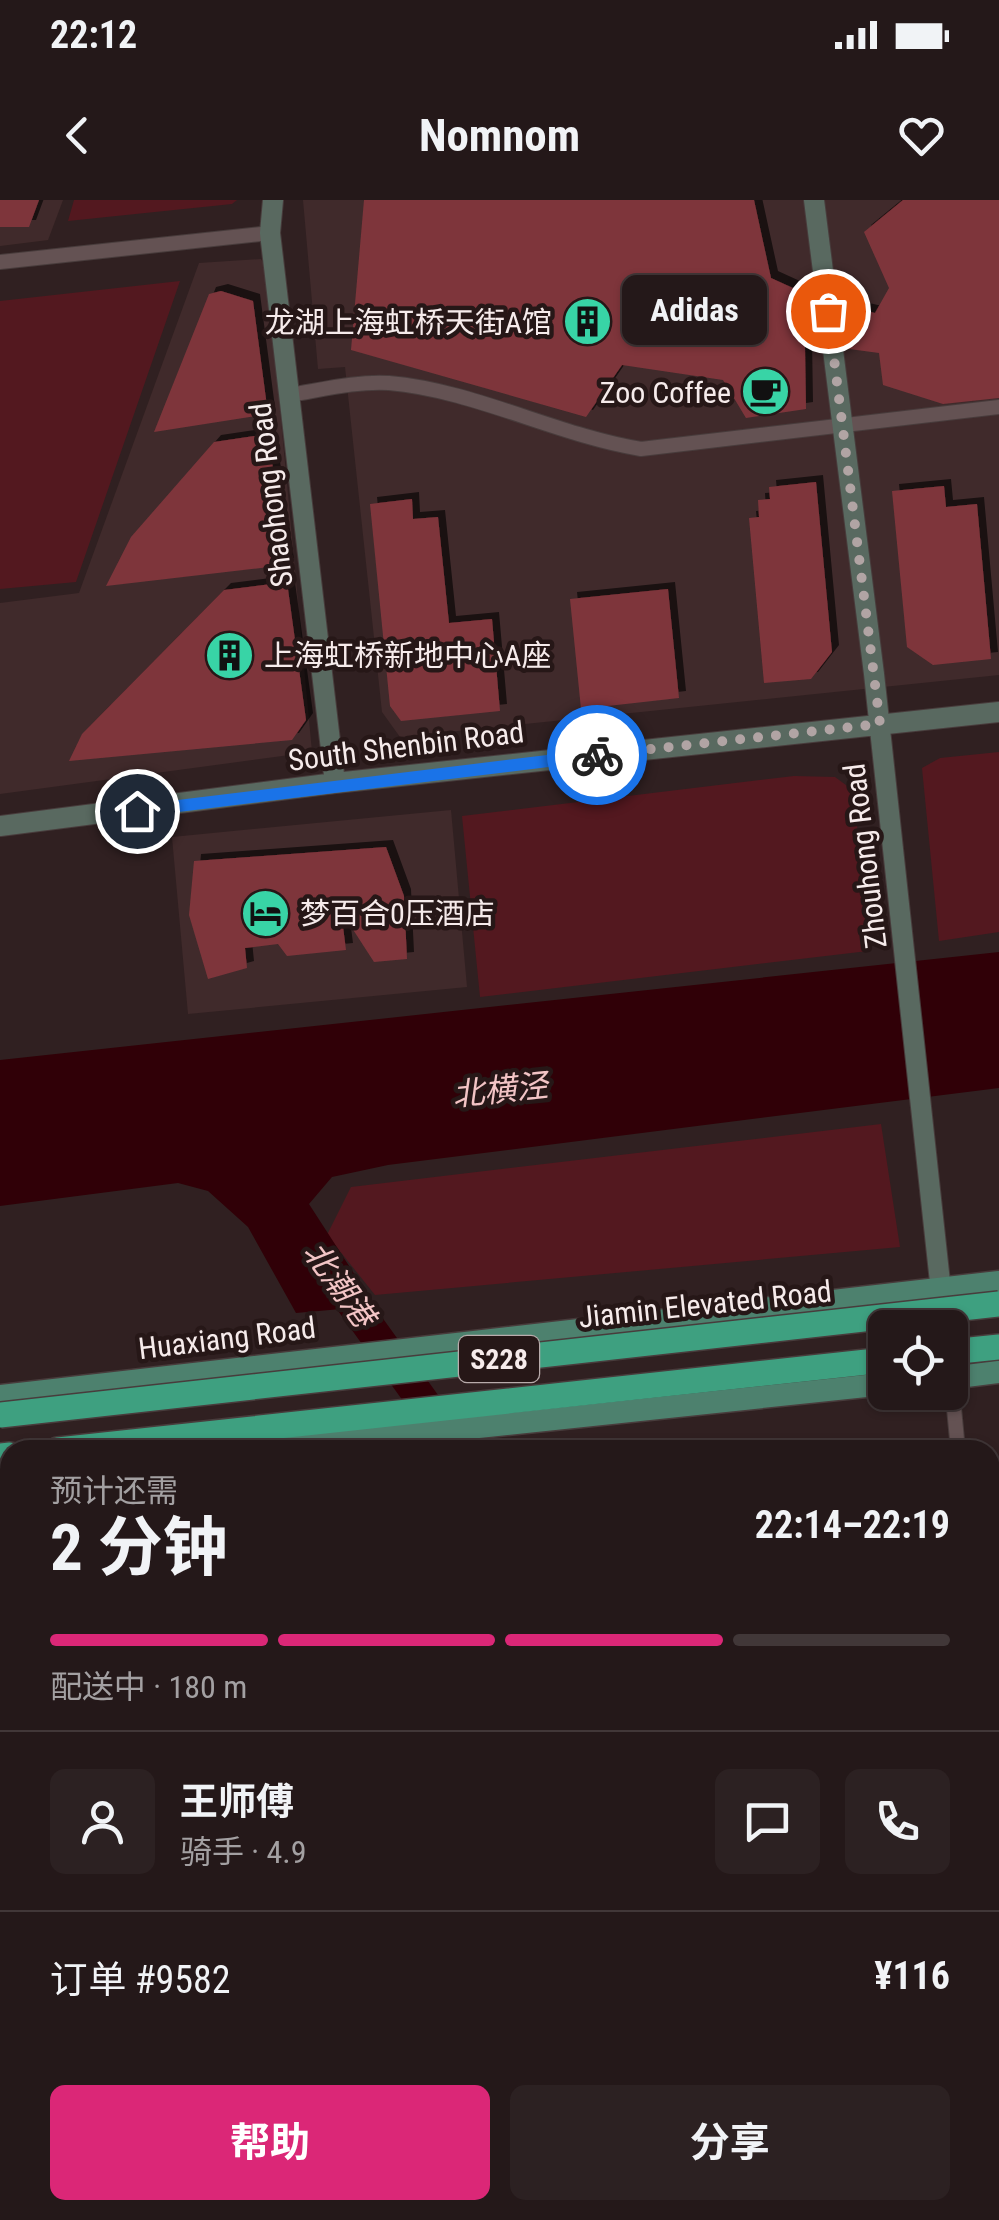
<!DOCTYPE html>
<html lang="zh">
<meta charset="utf-8">
<style>
:root{--surface:#241819;--page:#2c2122;--text:#f1f3f6;--muted:#a3a0a2;--line:#413738;--accent:#db2777}
body{margin:0;font-family:"Roboto Condensed","Noto Sans SC",sans-serif;background:var(--page);color:var(--text);height:100vh;display:flex;flex-direction:column;font-size:38px;white-space:nowrap}
*{box-sizing:border-box;margin:0}
p{font-size:32px;color:var(--muted)}
.icon{flex:none;width:55px;height:55px;fill:none;stroke:currentColor;stroke-width:2;stroke-linecap:round;stroke-linejoin:round}
.map{position:relative;flex:1;overflow:hidden}
.panel{position:absolute;left:0px;top:1240px;width:1000px;height:780px;display:flex;flex-direction:column;background:var(--surface);border-radius:30px 30px 0 0;box-shadow:0 2px 8px #0004,0 0 0 2px var(--line)}
.panel>*{flex:none}
.buttons{position:absolute;left:868px;top:1110px;display:grid;gap:20px}
.buttons a{display:grid;place-items:center;width:100px;height:100px;border-radius:15px;background:var(--surface);box-shadow:0 2px 8px #0004,0 0 0 2px var(--line);font-size:50px}
.pin{position:absolute;display:grid;place-items:center;width:85px;height:85px;color:#fff;margin:-42px;border:5px solid #fff;border-radius:50%;box-shadow:0 2px 10px #0007}
.courier{position:absolute;display:grid;place-items:center;width:100px;height:100px;margin:-50px;border:8px solid #1a73e8;border-radius:50%;background:#fff;color:#222;box-shadow:0 2px 12px #0007}
.bubble{position:absolute;height:70px;border-radius:15px;background:var(--surface);box-shadow:0 2px 8px #0004,0 0 0 2px var(--line);font-size:32px;font-weight:700;line-height:70px;text-align:center}
.summary em{font-style:normal;font-weight:700}
.summary div{display:flex;flex-direction:column-reverse}
.summary{display:flex;align-items:center;justify-content:space-between;height:170px;padding:0 50px}
h1{font-size:65px;font-weight:700;line-height:75px}
.bar{display:grid;grid-template-columns:repeat(4,1fr);gap:15px 10px;align-content:center;height:120px;padding:0 50px}
.bar i{height:12px;border-radius:8px;background:var(--line)}
.bar .selected{background:var(--accent)}
.bar p{grid-column:span 4}
.line{display:flex;align-items:center;gap:25px;padding:0 50px;border-top:2px solid var(--line)}
.line div{flex:1}
.round{display:grid;place-items:center;flex:none;width:105px;height:105px;border-radius:15px;background:var(--page)}
.action{display:flex;gap:20px;margin-top:auto;padding:20px 50px}
.action a{flex:1;height:115px;border-radius:15px;background:var(--accent);color:#fff;font-size:40px;font-weight:700;line-height:115px;text-align:center}
.action a+a{background:var(--page);color:var(--text)}
.status{display:flex;justify-content:space-between;align-items:center;height:70px;padding:0 50px;background:var(--surface);direction:ltr}
.status svg{height:28px;fill:currentColor}
header{display:flex;justify-content:space-between;align-items:center;height:130px;padding:0 50px;background:var(--surface);font-size:45px;font-weight:700}
.map>svg:first-child{display:block}
.built{fill:#402a2b}
.green{fill:#53181f}
.water{fill:#300007}
.lines{fill:none;stroke-linecap:round;stroke-linejoin:round}
.river{stroke:#300007;stroke-width:32}
.building{fill:#7e353b;filter:url(#shadow)}
.lane-casing{stroke:#483c3c;stroke-width:10}
.street-casing{stroke:#483c3c;stroke-width:16}
.secondary-casing{stroke:#483c3c;stroke-width:22}
.primary-casing{stroke:#483c3c;stroke-width:25}
.highway-casing{stroke:#483c3c;stroke-width:28}
.lane{stroke:#645253;stroke-width:8}
.street{stroke:#645253;stroke-width:14}
.secondary{stroke:#596960;stroke-width:20}
.primary{stroke:#4d816e;stroke-width:22}
.highway{stroke:#3ea080;stroke-width:25}
.rail{stroke:#8c7e7e;stroke-width:5}
.highway-bridge-casing{stroke:#483c3c;stroke-width:28;stroke-linecap:butt}
.highway-bridge{stroke:#3ea080;stroke-width:25}
.done{stroke:#b1a4a4;stroke-width:10;stroke-dasharray:0 18}
.route{stroke:#1a73e8;stroke-width:12}
.labels{text-anchor:middle;dominant-baseline:central;stroke-width:9;stroke-linejoin:round;paint-order:stroke}
.shield{fill:#261717;stroke:#b8abab;stroke-width:2.5}
.shield-label{font-size:28px;font-weight:bold;fill:#f6ebeb}
.poi-label{font-size:30px;fill:#f6ebeb;stroke:#261717;text-anchor:end}
.street-label{font-size:30px;fill:#f6ebeb;stroke:#261717}
.water-label{font-size:32px;font-style:italic;fill:#f2c4c5;stroke:#261717}
</style>
<div class="status"><b>22:12</b><svg viewBox="0 0 49 12"><path d="M0 12V9h3v3zM5 12V6h3v6zM10 12V3h3v9zM15 12V0h3v12zM26 1h20v11H26zM47 4h2v5h-2z"/></svg></div>
<header><svg class="icon" aria-label="back" viewBox="0 0 24 24"><path d="M15 5l-7 7 7 7"/></svg>Nomnom<svg class="icon" aria-label="heart" viewBox="0 0 24 24"><path d="M12 20l-8-8c-3-5 5-10 8-4 3-6 11-1 8 4z"/></svg></header>
<div class="map">
<svg width="999" height="2020" viewBox="0 0 999 2020">
<defs>
<filter id="shadow"><feDropShadow dx="7" dy="-7" stdDeviation="0" flood-color="#0009"/></filter>
</defs>
<rect width="100%" height="100%" fill="#302021"/>
<path class="built" d="M 0,0 L 63,0 L 48,40 L 0,46 Z
M 303,0 L 999,0 L 999,475 L 400,537 L 382,512 L 345,167 L 318,169 Z
M 261,59 L 267,70 L 312,552 L 0,594 L 0,403 L 79,393 L 199,63 Z
M 451,610 L 467,787 L 188,814 L 172,637 Z
M 999,1762 L 999,2020 L 0,2020 L 0,1926 L 10,1924 L 10,2010 L 990,2010 L 990,1764 Z"/>
<path class="green" d="M 74,0 L 237,0 L 232,4 L 68,21 Z
M 180,81 L 76,382 L 0,389 L 0,101 Z
M 999,552 L 999,732 L 939,741 L 922,568 L 940,558 Z
M 794,576 L 835,577 L 854,591 L 868,751 L 480,797 L 462,616 Z
M 881,924 L 900,1047 L 375,1095 L 327,1035 L 351,987 Z"/>
<path class="water" d="M 999,752 L 999,888 L 388,965 L 332,977 L 309,1004 L 375,1106 L 296,1113 L 248,1027 L 208,991 L 178,983 L 0,1006 L 0,860 Z"/>
<g class="lines">
<path class="river" d="M 329,1071 L 458,1250
M 990,1608 L 999,1607
M 0,1765 L 10,1763"/>
</g>
<path class="building" d="M 0,0 L 39,0 L 29,27 L 0,27 Z
M 364,0 L 754,0 L 771,78 L 817,99 L 822,145 L 805,147 L 806,209 L 746,218 L 723,180 L 622,165 L 586,217 L 351,150 Z
M 903,0 L 999,0 L 999,198 L 943,204 L 883,185 L 879,153 L 842,148 L 837,104 L 875,113 L 889,88 L 864,32 Z
M 221,91 L 253,101 L 268,214 L 154,232 L 209,94 Z
M 268,234 L 287,365 L 106,386 L 131,337 L 214,242 Z
M 816,282 L 832,452 L 811,479 L 764,483 L 749,318 L 759,317 L 758,300 L 770,299 L 769,287 Z
M 944,286 L 946,307 L 977,304 L 991,459 L 933,465 L 907,447 L 892,291 Z
M 412,299 L 413,319 L 438,317 L 449,423 L 492,419 L 500,511 L 401,521 L 390,506 L 370,304 Z
M 287,382 L 306,520 L 292,540 L 69,561 L 82,534 L 224,390 Z
M 668,389 L 679,498 L 581,509 L 570,399 Z
M 386,647 L 404,696 L 407,759 L 374,762 L 341,711 L 346,750 L 287,756 L 278,744 L 245,748 L 247,768 L 208,779 L 189,715 L 194,661 Z
M 990,2001 L 999,2006 L 999,2020 L 367,2020 L 374,2010 L 990,2010 Z"/>
<g class="lines">
<defs>
<path id="lane" d="M 990,1840 L 999,1844
M 990,1992 L 999,1998
M 0,1999 L 10,1997
M 742,2010 L 756,2020
M 296,2020 L 303,2010
M 345,2020 L 352,2010
M 424,2020 L 432,2010"/>
<path id="street" d="M 0,62 L 270,33
M 289,195 C 321,190 356,181 389,183 C 473,190 556,235 641,249 L 999,207
M 951,1177 L 958,1250"/>
<path id="secondary" d="M 273,0 L 270,33 L 335,583
M 814,0 L 874,474 L 945,1128
M 0,626 L 335,583 L 999,512
M 990,1696 L 999,1695
M 990,1738 L 999,1737
M 0,1853 L 10,1852
M 0,1897 L 10,1895"/>
<path id="primary" d="M 950,1178 L 999,1172
M 0,1196 L 999,1082
M 262,1250 L 885,1184
M 0,1278 L 10,1277"/>
<path id="highway" d="M 950,1152 L 999,1147
M 58,1250 L 885,1160
M 0,1256 L 10,1255"/>
</defs>
<use href="#lane" class="lane-casing"/>
<use href="#street" class="street-casing"/>
<use href="#secondary" class="secondary-casing"/>
<use href="#primary" class="primary-casing"/>
<use href="#highway" class="highway-casing"/>
<use href="#lane" class="lane"/>
<use href="#street" class="street"/>
<use href="#secondary" class="secondary"/>
<use href="#primary" class="primary"/>
<use href="#highway" class="highway"/>
<path class="rail" d="M 990,1376 L 999,1375
M 0,1484 L 10,1483
M 0,1500 L 10,1499"/>
<defs>
<path id="highway-bridge" d="M 0,1215 L 999,1104"/>
</defs>
<use href="#highway-bridge" class="highway-bridge-casing"/>
<use href="#highway-bridge" class="highway-bridge"/>
</g>
<g class="lines">
<path class="done" d="M 597,555 L 880,524 L 828,111"/>
<path class="route" d="M 137,611 L 597,555"/>
</g>
<defs>
<symbol id="building-disc" viewBox="-11 -11 22 22"><circle r="9.5" fill="#38d4a6" stroke="#261717"/><path d="M-4-6H4V6H1V3H-1V6H-4ZM-2.5-4.3h1.7v1.8h-1.7ZM.8-4.3h1.7v1.8H.8ZM-2.5-1h1.7V.8h-1.7ZM.8-1h1.7V.8H.8Z" fill="#111"/></symbol>
<symbol id="cafe-disc" viewBox="-11 -11 22 22"><circle r="9.5" fill="#38d4a6" stroke="#261717"/><path d="M-5.5-4.5H6V0H3Q3 3.5 0 3.5H-2.5Q-5.5 3.5-5.5 0ZM3-3.2v2h1.7v-2ZM-6 4.5H4V6H-6Z" fill="#111"/></symbol>
<symbol id="hotel-disc" viewBox="-11 -11 22 22"><circle r="9.5" fill="#38d4a6" stroke="#261717"/><path d="M-6-4.5h1.5V1H6V5H4.5V3h-9V5H-6ZM-4 0a1.8 1.8 0 1 1 3.6 0ZM.5 0V-2.5h3Q6-2.5 6 0Z" fill="#111"/></symbol>
</defs>
<g fill-rule="evenodd">
<use href="#building-disc" x="560" y="94" width="55" height="55"/>
<use href="#cafe-disc" x="738" y="164" width="55" height="55"/>
<use href="#building-disc" x="202" y="428" width="55" height="55"/>
<use href="#hotel-disc" x="238" y="686" width="55" height="55"/>
</g>
<g class="labels">
<rect class="shield" x="459" y="1136" width="80" height="46" rx="8"/>
<g class="shield-label">
<text x="499" y="1159">S228</text>
</g>
<g class="poi-label">
<text x="552" y="122">龙湖上海虹桥天街A馆</text>
<text x="731" y="192">Zoo Coffee</text>
<text x="264" y="455" text-anchor="start">上海虹桥新地中心A座</text>
<text x="300" y="713" text-anchor="start">梦百合0压酒店</text>
</g>
<g class="street-label">
<text transform="translate(271 295) rotate(-97)">Shaohong Road</text>
<text transform="translate(406 546) rotate(-7)">South Shenbin Road</text>
<text transform="translate(865 656) rotate(-97)">Zhouhong Road</text>
<text transform="translate(705 1104) rotate(-6)">Jiamin Elevated Road</text>
<text transform="translate(227 1138) rotate(-7)">Huaxiang Road</text>
</g>
<g class="water-label">
<text transform="translate(500 890) rotate(-6)">北横泾</text>
<text transform="translate(339 1084) rotate(54)">北潮港</text>
</g>
</g>
</svg>
<div class="buttons">
<a><svg class="icon" aria-label="locate" viewBox="0 0 24 24"><circle cx="12" cy="12" r="6"/><path d="M12 2v4M12 18v4M2 12h4M18 12h4"/></svg></a>
</div>
<div class="pin" style="left:828px;top:111px;background:#ea580c"><svg class="icon" aria-label="bag" viewBox="0 0 24 24"><path d="M5 8h14l-1 12H6zM9 8a3 3 0 0 1 6 0"/></svg></div>
<div class="pin" style="left:137px;top:611px;background:#1f2937"><svg class="icon" aria-label="home" viewBox="0 0 24 24"><path d="M3 11l9-7 9 7M6 9v11h12V9"/></svg></div>
<div class="courier" style="left:597px;top:555px"><svg class="icon" aria-label="bike" viewBox="0 0 24 24"><circle cx="6" cy="16" r="4"/><circle cx="18" cy="16" r="4"/><path d="M6 16l4-8h5l3 8M10 8l3 8H6M13 5h3"/></svg></div>
<div class="bubble" style="left:622px;top:75px;width:145px">Adidas</div>
<section class="panel">
<div class="summary"><div><h1>2 分钟</h1><p>预计还需</p></div><em>22:14–22:19</em></div>
<div class="bar"><i class="selected"></i><i class="selected"></i><i class="selected"></i><i></i><p>配送中 · 180 m</p></div>
<div class="line" style="height:180px"><a class="round"><svg class="icon" aria-label="person" viewBox="0 0 24 24"><circle cx="12" cy="8" r="4"/><path d="M4 21q1-7 8-7t8 7"/></svg></a><div><b>王师傅</b><p>骑手 · 4.9</p></div><a class="round"><svg class="icon" aria-label="chat" viewBox="0 0 24 24"><path d="M4 5h16v11H9l-5 4z"/></svg></a><a class="round"><svg class="icon" aria-label="phone" viewBox="0 0 24 24"><path d="M5 4h4l2 5-3 2q2 4 5 5l2-3 5 2v4C11 20 4 13 5 4z"/></svg></a></div>
<div class="line" style="height:130px"><div>订单 #9582</div><b>¥116</b></div>
<div class="action"><a>帮助</a><a>分享</a></div>
</section>
</div>
